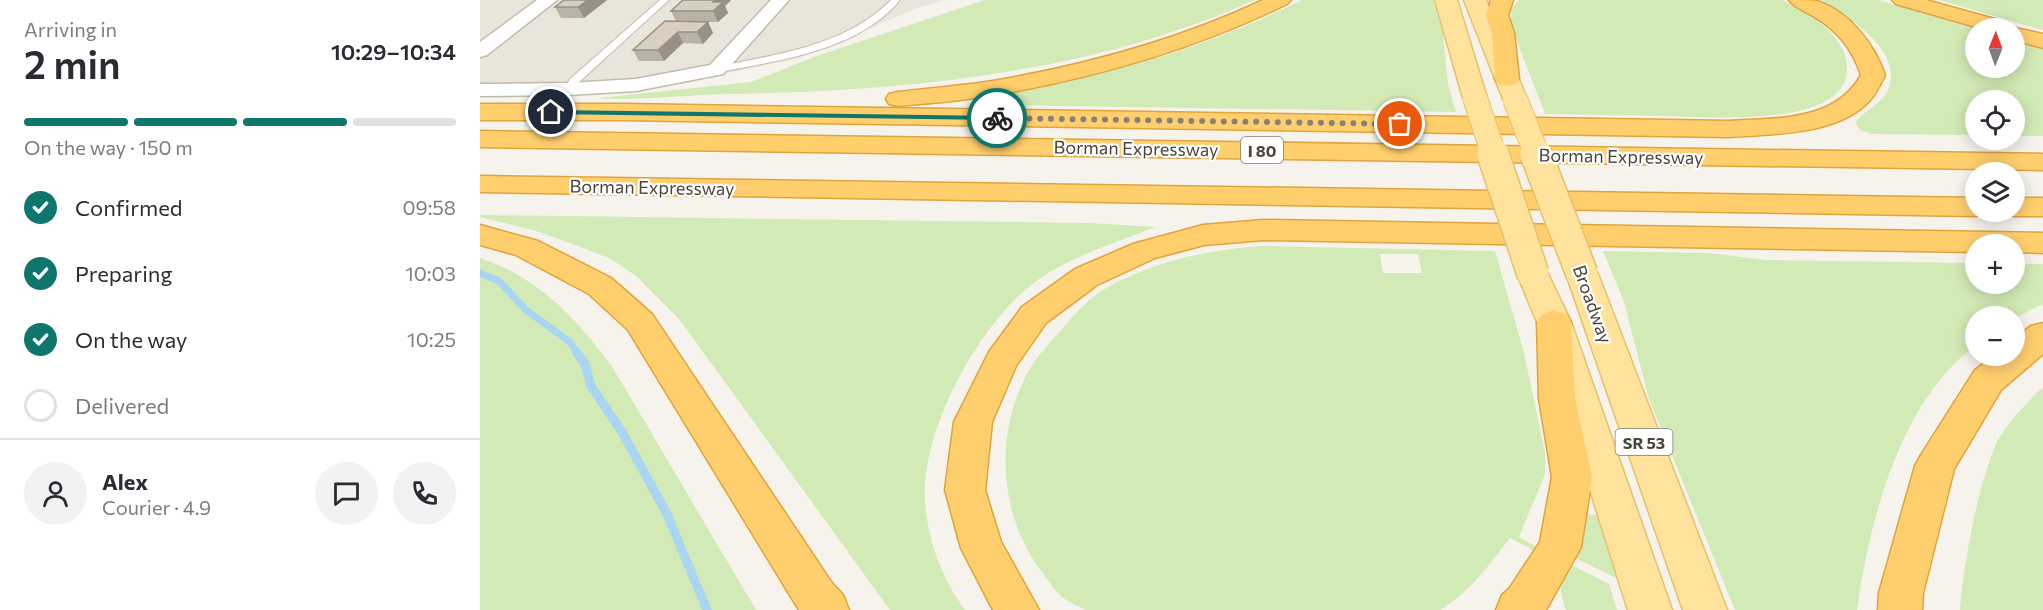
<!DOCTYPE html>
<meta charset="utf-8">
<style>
:root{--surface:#fff;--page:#f2f2f3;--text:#2b2b33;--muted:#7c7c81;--line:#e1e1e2;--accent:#0f766e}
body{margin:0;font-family:Commissioner,sans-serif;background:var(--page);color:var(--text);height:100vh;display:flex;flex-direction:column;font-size:22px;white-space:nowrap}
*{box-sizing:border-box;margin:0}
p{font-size:20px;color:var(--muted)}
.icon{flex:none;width:33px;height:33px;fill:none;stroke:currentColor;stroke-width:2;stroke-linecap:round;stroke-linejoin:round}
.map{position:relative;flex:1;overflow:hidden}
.details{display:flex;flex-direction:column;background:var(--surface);width:480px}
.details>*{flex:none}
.needle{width:39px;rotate:1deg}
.buttons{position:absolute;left:1485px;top:18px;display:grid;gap:12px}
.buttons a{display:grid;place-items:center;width:60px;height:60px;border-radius:50%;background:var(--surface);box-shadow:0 3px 15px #0003;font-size:30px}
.pin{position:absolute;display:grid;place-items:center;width:51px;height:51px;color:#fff;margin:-26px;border:3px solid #fff;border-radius:50%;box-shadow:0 2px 6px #0007}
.courier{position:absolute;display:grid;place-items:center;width:60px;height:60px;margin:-30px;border:4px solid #0f766e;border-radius:50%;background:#fff;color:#222;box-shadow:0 2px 8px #0007}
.overview em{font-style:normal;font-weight:600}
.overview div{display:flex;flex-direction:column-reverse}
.overview{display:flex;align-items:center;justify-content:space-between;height:102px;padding:0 24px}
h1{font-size:39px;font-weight:600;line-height:45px}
.bar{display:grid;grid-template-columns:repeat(4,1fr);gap:9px 6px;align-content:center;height:72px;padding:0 24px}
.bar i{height:8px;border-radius:4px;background:var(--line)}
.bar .active{background:var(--accent)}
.bar p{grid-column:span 4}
.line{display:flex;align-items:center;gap:15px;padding:0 24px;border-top:2px solid var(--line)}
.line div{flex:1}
.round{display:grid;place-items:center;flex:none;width:63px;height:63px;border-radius:32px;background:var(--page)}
ol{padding:0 24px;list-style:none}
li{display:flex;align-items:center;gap:18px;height:66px}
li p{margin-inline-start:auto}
li .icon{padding:6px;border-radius:50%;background:var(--accent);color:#fff;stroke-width:4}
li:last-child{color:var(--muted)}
li i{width:33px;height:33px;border:3px solid var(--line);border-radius:50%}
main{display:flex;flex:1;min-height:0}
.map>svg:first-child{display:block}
.residential{fill:#eae5da}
.green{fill:#d2eab5;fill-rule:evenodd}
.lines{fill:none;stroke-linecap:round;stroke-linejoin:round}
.stream-far1{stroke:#a9d4f2;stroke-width:7}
.stream{stroke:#a9d4f2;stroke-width:9}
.service-casing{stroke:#c2bbae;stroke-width:2}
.minor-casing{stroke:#c2bbae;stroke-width:3}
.primary-casing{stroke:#e6c16a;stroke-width:3}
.motorway-casing{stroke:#e0a43c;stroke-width:3}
.service{fill:#fff;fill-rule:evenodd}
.minor{fill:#fff;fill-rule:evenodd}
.primary{fill:#ffe39c;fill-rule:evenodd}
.motorway{fill:#ffcf6e;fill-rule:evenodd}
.primary-bridge-far1-casing{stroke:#e6c16a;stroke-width:26;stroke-linecap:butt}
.primary-bridge-casing{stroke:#e6c16a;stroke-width:34;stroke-linecap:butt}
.primary-bridge-far1{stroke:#ffe39c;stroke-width:24}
.primary-bridge{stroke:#ffe39c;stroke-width:31}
.wall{fill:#bab2a6}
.shaded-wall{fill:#979187}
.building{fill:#d8cfc1;stroke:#979187;stroke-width:1.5}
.route{fill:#0f766e}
.done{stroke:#878178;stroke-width:6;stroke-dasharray:0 10.8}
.labels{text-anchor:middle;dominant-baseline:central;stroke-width:4.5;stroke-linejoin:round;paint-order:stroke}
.shield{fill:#fff;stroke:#817c74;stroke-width:1.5}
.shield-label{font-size:16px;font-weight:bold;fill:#4b4439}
.street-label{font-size:18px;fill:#4b4439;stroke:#fff}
</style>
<main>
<section class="details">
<div class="overview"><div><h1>2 min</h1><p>Arriving in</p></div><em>10:29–10:34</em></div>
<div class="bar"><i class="active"></i><i class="active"></i><i class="active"></i><i></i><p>On the way · 150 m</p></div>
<ol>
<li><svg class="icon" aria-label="check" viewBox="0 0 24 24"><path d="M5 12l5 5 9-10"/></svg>Confirmed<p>09:58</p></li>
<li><svg class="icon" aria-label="check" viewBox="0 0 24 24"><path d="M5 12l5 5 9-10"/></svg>Preparing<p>10:03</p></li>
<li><svg class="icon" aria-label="check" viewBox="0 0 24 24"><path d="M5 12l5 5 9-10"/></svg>On the way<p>10:25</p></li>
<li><i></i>Delivered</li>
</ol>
<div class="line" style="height:108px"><a class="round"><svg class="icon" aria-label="person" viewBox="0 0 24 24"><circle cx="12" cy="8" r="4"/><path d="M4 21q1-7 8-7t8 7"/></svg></a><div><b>Alex</b><p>Courier · 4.9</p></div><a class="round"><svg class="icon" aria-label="chat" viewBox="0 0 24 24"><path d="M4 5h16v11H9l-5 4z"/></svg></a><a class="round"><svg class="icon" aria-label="phone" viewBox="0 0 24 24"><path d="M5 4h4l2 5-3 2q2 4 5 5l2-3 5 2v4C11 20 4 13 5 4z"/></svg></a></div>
</section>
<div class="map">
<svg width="1563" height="610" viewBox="0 0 1563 610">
<rect width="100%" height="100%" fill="#f6f3ec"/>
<path class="residential" d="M 0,0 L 466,0 L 437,8 L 320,58 L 203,82 L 98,94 L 0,96 Z"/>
<path class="green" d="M 505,0 L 775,0 C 609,74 426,91 246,94 C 204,95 160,101 118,98 L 271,82 L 334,57 Z
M 822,0 L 953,0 L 963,33 L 968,84 L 976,112 L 524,105 L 502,98 C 613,79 721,51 822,0 Z
M 1039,0 L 1302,0 C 1327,12 1364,33 1367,65 C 1373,131 1223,116 1184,116 C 1144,115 1105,115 1065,114 L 1031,26 L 1031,8 Z
M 1339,0 L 1399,0 L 1495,29 L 1496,68 L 1534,68 L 1535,41 L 1563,49 L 1563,136 L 1535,136 L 1534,100 L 1496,100 L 1495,135 L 1392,134 L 1380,130 L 1375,123 C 1384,110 1401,105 1408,90 C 1425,51 1367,15 1339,0 Z
M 1459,0 L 1563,0 L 1563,30 Z
M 0,215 L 610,223 L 675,227 C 636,243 594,255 559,279 C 501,319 441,429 445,500 C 447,539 462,579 485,610 L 410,610 L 200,320 L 156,276 L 131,259 L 93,244 L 53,230 L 0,217 Z
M 783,246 L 1015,251 L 1044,353 L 1065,453 L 1065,474 L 1039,537 L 1057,547 L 1055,551 L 1030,538 C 1009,565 990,592 960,610 L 606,610 C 598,606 588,602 582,597 C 574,591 568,579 562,572 C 519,515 514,437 547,374 C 556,357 570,342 583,328 C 596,312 612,295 630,286 C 675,261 732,249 783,246 ZM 900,254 L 938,254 L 942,273 L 903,273 Z
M 1123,251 L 1229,253 L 1286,260 L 1495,263 L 1496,284 L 1534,284 L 1535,264 L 1563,264 L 1563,304 L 1535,318 L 1496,316 L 1495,346 C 1420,401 1389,522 1377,610 L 1255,610 L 1169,399 L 1144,302 Z
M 0,258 C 57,276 99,321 133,368 L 276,610 L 0,610 Z
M 1563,387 L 1563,610 L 1480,610 C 1484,560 1497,490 1516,444 C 1523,428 1550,399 1563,387 Z
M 1103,514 L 1117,515 L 1138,579 L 1091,556 Z
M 1089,564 L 1129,584 L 1137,610 L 1086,610 C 1078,592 1081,582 1089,564 Z"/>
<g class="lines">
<path class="stream-far1" d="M 0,273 L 19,281 L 46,310 L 90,342 L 98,354"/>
<path class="stream" d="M 97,353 L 105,364 L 111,386 L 142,432 L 187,514 L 227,610"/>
<defs>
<path id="service" d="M 180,0 L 189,0 L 98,83 L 93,91 L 85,91 L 84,89 L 90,79 Z
M 411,0 L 420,0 C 377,52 298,60 236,73 L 231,70 L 236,67 C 297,54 366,46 411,0 Z"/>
<path id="minor" d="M 57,0 L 77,0 L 7,55 L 0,57 L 0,42 Z
M 291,0 L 309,0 L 243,74 L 156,91 L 89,95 L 0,96 L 0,84 L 89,83 L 156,79 L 230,65 Z"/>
<path id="primary" d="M 955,0 L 977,0 L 1007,98 L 1004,103 L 995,105 L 986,103 L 983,98 Z
M 984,0 L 1006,0 L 1047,99 L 1044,104 L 1035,106 L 1026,104 L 1023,99 Z
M 1053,263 L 1064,266 L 1091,322 L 1192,610 L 1148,610 L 1057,322 L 1037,274 L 1042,266 Z
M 1102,263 L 1113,266 L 1118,274 L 1247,610 L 1203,610 L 1086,274 L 1091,266 Z"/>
<path id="motorway" d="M 783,0 L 811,0 L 807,4 C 715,49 615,78 514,95 C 482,101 450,103 418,106 L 409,104 L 406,99 L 409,94 L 418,92 C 450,88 482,86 513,81 C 606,65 698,40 783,0 Z
M 1011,0 L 1033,0 L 1028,15 L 1034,33 L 1039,79 L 1036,84 L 1027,86 L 1018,84 L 1015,79 L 1012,33 L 1006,15 Z
M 1309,0 C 1318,0 1330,0 1337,1 C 1370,12 1394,44 1405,75 C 1401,83 1397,92 1391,99 C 1361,135 1292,134 1249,137 L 142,120 L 0,120 L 0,104 L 142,104 L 1249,121 C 1296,118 1355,122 1381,75 C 1372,48 1358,31 1333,16 C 1325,11 1315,8 1309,0 Z
M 1412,0 L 1446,0 L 1529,23 L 1531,27 L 1563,34 L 1563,48 L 1534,40 L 1534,28 L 1499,28 L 1416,4 Z
M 0,131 L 1563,154 L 1563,170 L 0,147 Z
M 0,176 L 1496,198 L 1496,212 L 1508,212 L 1496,216 L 0,192 Z
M 1534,198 L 1563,198 L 1563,216 L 1534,216 L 1524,213 L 1522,212 L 1534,212 Z
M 783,220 L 1563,233 L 1563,253 L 1534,252 L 1534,244 L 1496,244 L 1496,252 L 783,240 L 724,245 L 675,258 L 617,285 L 566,323 L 536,366 L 512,422 L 505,490 L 521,542 L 559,610 L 513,610 L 481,548 L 465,490 L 474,422 L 509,352 L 542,307 L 595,269 L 653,244 L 723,225 Z
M 0,225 L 58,241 L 131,278 L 172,314 L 352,583 L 363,595 L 369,610 L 319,610 L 148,330 L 109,294 L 36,255 L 0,245 Z
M 1074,310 L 1086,314 L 1091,322 L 1095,398 L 1112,477 L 1101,547 L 1066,610 L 1016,610 L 1022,595 L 1029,589 L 1060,542 L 1072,477 L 1059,398 L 1057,322 L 1062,314 Z
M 1563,323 L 1563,354 L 1521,390 L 1474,469 L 1443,593 L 1442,610 L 1398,610 L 1399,593 L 1435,466 L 1441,455 L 1495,370 L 1514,356 L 1534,356 L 1534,339 L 1551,326 Z"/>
</defs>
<use href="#service" class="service-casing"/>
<use href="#minor" class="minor-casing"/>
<use href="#primary" class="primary-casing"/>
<use href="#motorway" class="motorway-casing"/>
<use href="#service" class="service"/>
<use href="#minor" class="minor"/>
<use href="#primary" class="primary"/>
<use href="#motorway" class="motorway"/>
<defs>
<path id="primary-bridge-far1" d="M 995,98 L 1014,155
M 1035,99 L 1057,155"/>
<path id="primary-bridge" d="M 1013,154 L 1053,274
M 1056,154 L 1102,274"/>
</defs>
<use href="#primary-bridge-far1" class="primary-bridge-far1-casing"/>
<use href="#primary-bridge" class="primary-bridge-casing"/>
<use href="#primary-bridge-far1" class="primary-bridge-far1"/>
<use href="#primary-bridge" class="primary-bridge"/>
</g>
<path class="wall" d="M 84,0 L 127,0 L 104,18 L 81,18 L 75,7 Z
M 203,0 L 251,0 L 245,6 L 248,13 L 238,22 L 224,22 L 228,22 L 233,33 L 223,44 L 203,43 L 184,61 L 159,61 L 153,50 L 196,21 L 191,11 Z"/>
<path class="shaded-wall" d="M 108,0 L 127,0 L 104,18 L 98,7 Z
M 235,0 L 251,0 L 245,6 L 248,13 L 238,22 L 233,11 L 233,2 Z
M 228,22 L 233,33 L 223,44 L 217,32 Z
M 198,32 L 203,43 L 184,61 L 178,50 Z"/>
<path class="building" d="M 84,0 L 108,0 L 98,7 L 75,7 Z
M 203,0 L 235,0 L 233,2 L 243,2 L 233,11 L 191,11 Z
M 185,21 L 228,22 L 217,32 L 198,32 L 178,50 L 153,50 Z"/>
<path class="route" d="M 71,110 L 517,116 L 521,118 L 517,120 L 68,114 L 67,112 Z"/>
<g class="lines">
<path class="done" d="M 517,118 L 920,124"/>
</g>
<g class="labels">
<g class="shield">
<rect x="761" y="137" width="42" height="26" rx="4.5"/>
<rect x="1135.5" y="429" width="57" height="26" rx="4.5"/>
</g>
<g class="shield-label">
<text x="782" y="150">I 80</text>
<text x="1164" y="442">SR 53</text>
</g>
<g class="street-label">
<text transform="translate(656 148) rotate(1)">Borman Expressway</text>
<text transform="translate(1141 156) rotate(1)">Borman Expressway</text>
<text transform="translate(172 187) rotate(1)">Borman Expressway</text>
<text transform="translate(1113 304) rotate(70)">Broadway</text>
</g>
</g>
</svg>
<div class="buttons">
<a><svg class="needle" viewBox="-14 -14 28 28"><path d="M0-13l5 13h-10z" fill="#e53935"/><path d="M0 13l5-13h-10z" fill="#7c7c81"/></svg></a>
<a><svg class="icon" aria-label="locate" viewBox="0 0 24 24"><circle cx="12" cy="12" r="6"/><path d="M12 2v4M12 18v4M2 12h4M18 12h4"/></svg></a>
<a><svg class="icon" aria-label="layers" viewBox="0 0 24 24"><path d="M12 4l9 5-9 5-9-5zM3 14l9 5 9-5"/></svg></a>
<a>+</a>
<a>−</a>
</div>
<div class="pin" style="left:920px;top:124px;background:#ea580c"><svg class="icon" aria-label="bag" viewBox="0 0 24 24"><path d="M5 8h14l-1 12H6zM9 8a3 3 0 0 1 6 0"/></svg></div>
<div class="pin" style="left:71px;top:112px;background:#1f2937"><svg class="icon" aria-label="home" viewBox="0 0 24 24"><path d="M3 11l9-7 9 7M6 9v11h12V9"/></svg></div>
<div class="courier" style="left:517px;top:118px"><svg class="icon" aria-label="bike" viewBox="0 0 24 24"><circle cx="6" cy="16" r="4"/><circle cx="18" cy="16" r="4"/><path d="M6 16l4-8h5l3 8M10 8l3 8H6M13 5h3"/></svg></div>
</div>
</main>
